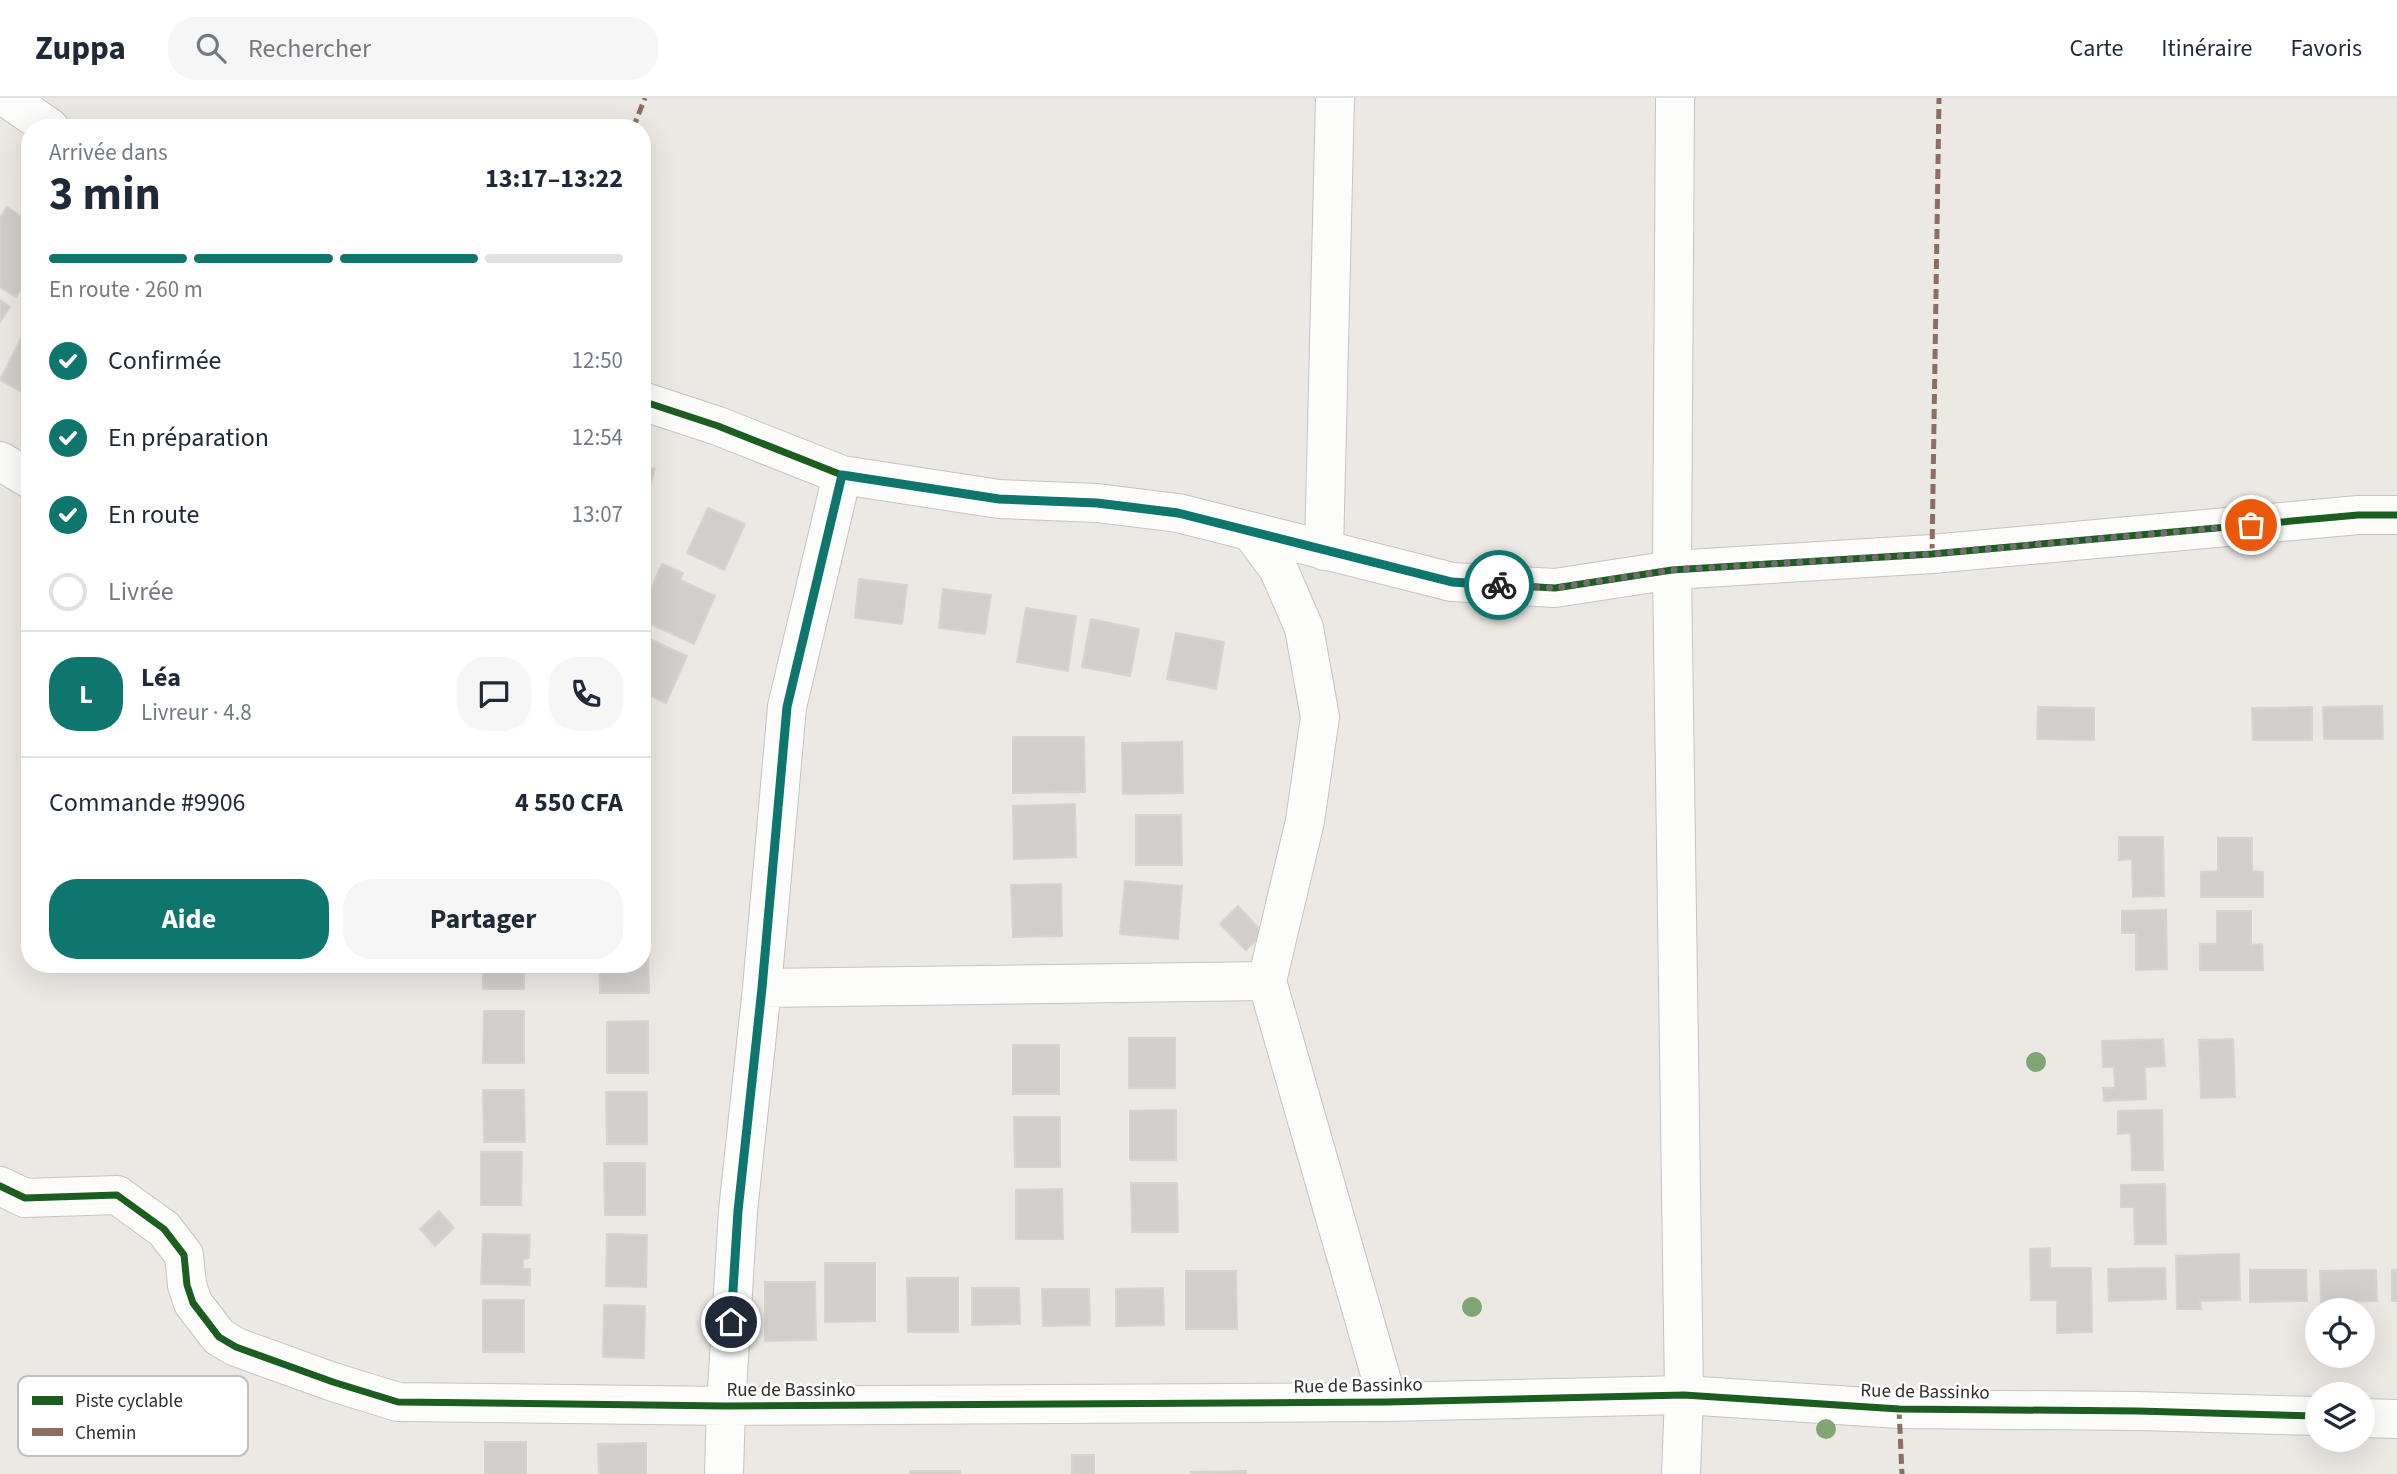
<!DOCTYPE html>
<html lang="fr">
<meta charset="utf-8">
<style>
:root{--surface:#fff;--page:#f6f6f7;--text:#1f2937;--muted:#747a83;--line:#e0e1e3;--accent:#0f766e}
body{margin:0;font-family:"Source Sans 3",sans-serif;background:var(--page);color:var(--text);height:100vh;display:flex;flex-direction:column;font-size:26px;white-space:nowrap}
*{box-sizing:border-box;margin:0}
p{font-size:23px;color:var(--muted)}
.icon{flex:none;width:38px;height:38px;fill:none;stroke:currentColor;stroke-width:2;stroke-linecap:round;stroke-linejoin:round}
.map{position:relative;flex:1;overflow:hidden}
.details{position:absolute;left:21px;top:21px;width:630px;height:854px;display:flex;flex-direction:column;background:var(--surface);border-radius:28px;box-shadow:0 7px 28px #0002}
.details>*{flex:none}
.controls{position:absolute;left:2305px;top:1200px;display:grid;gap:14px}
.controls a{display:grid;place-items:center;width:70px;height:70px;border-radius:50%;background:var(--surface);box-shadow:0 7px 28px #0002;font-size:35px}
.pin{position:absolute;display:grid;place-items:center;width:60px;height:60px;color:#fff;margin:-30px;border:4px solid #fff;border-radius:50%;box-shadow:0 2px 7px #0007}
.courier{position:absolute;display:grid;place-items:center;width:70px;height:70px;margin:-35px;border:5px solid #0f766e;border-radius:50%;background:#fff;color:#222;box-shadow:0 2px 9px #0007}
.headline em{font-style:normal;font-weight:700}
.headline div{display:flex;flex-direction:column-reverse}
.headline{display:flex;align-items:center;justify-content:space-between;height:119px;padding:0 28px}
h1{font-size:46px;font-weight:700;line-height:52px}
.bar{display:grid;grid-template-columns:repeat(4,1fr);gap:10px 7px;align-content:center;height:84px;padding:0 28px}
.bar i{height:9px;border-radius:5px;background:var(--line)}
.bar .on{background:var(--accent)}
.bar p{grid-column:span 4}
.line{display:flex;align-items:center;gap:18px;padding:0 28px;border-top:2px solid var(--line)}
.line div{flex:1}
.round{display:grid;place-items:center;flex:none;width:74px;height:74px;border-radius:28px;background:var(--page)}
ol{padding:0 28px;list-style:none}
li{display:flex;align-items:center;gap:21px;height:77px}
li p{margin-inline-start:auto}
li .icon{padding:7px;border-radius:50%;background:var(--accent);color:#fff;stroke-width:4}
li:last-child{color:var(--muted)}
li i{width:38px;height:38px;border:4px solid var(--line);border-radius:50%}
.cta{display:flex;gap:14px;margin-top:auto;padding:14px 28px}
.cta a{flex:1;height:80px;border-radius:28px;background:var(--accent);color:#fff;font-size:28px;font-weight:700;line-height:80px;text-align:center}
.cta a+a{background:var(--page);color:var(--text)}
header{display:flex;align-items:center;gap:42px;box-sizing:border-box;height:98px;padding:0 35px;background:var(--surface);border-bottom:2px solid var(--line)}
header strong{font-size:33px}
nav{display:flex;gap:38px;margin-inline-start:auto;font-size:24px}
.search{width:490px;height:63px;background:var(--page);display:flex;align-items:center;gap:18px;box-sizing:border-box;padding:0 24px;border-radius:28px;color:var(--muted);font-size:26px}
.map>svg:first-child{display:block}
.building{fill:#d1cecb;stroke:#d7d4d0;stroke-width:2}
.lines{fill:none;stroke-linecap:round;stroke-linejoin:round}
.street-casing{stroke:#c5c4c5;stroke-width:40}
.secondary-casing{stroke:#c5c4c5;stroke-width:40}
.street{stroke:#fcfcfb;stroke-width:38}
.secondary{stroke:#fcfcfb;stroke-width:38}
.quiet{stroke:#8d6e63;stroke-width:5;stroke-dasharray:10 5;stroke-linecap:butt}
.cycleway-casing{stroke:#fff;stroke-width:11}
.cycleway{stroke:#1b5e20;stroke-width:7}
.tree{fill:#82a575}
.done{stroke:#706f6e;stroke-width:7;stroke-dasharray:0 12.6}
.route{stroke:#0f766e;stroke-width:9}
.labels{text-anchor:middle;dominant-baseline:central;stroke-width:5;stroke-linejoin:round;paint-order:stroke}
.street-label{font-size:19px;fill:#2e2e2e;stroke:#fff}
.key{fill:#fff;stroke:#c0c0c0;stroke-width:2}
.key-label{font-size:19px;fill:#2e2e2e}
</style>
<header>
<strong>Zuppa</strong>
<div class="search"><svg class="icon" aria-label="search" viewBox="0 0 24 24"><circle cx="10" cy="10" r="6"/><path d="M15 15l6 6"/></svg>Rechercher</div>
<nav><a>Carte</a><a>Itinéraire</a><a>Favoris</a></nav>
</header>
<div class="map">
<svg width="2397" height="1376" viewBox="0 0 2397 1376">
<rect width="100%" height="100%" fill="#ece8e4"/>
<path class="building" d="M 7,109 L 30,124 L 30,177 L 16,199 L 0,189 L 0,120 Z
M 0,202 L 10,209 L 0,224 Z
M 30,223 L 30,298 L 0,282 Z
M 642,367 L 655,371 L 642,417 Z
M 708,410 L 745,426 L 724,472 L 687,455 Z
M 662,466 L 683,475 L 680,482 L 715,498 L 694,546 L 642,522 L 642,511 Z
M 859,481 L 907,487 L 902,526 L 855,520 Z
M 943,491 L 991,497 L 985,536 L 939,530 Z
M 1026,510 L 1076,518 L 1068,573 L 1017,564 Z
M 1091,521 L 1139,531 L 1130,578 L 1082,569 Z
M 1176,535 L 1224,544 L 1216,591 L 1167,581 Z
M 645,539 L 687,558 L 666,605 L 642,594 L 642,546 Z
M 2382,608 L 2383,641 L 2324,641 L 2323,609 Z
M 2038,609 L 2094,610 L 2094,642 L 2037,641 Z
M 2312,609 L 2312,642 L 2253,642 L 2252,610 Z
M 642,636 L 645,636 L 647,688 L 642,688 Z
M 1013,639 L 1084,639 L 1085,694 L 1013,695 Z
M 1182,644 L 1183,695 L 1123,696 L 1122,645 Z
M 1075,706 L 1076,759 L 1014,761 L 1013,708 Z
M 642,709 L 646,709 L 646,758 L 642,758 Z
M 1136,717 L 1181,717 L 1182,767 L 1136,767 Z
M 2119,739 L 2163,739 L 2164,798 L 2133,799 L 2132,761 L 2119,762 Z
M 2218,740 L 2252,740 L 2252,773 L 2263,774 L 2263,799 L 2201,799 L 2201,774 L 2218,773 Z
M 642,771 L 649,771 L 650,823 L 642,823 Z
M 1125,783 L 1182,788 L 1178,841 L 1120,836 Z
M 1061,786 L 1062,838 L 1013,839 L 1011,787 Z
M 1238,808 L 1263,835 L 1246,852 L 1220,826 Z
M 2166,812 L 2167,871 L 2136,872 L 2136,835 L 2122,835 L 2122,813 Z
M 2217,813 L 2251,813 L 2251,847 L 2262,846 L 2263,872 L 2200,872 L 2200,846 L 2217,846 Z
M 642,842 L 648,842 L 649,895 L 600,895 L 599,866 L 642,866 Z
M 483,866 L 524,866 L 524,891 L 483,891 Z
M 484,913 L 524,913 L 524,965 L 483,965 Z
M 648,923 L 648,975 L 607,975 L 607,924 Z
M 1129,940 L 1175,940 L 1175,990 L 1129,990 Z
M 2163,941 L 2165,968 L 2145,969 L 2146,1001 L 2104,1003 L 2103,990 L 2115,990 L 2114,969 L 2103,969 L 2102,943 Z
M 2233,941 L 2235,999 L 2201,1000 L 2199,942 Z
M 1013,947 L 1059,947 L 1059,996 L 1013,996 Z
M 483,992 L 524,992 L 525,1044 L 484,1044 Z
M 606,994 L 647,994 L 647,1046 L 607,1046 Z
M 1176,1012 L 1176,1062 L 1130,1062 L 1130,1013 Z
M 2162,1012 L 2163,1072 L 2132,1072 L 2131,1035 L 2118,1036 L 2118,1013 Z
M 1014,1019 L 1060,1019 L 1060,1069 L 1015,1069 Z
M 481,1054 L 522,1054 L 521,1107 L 481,1107 Z
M 604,1065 L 645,1065 L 645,1117 L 605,1117 Z
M 1131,1085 L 1177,1085 L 1178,1134 L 1132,1134 Z
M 2165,1086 L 2166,1146 L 2135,1146 L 2134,1109 L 2121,1109 L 2121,1087 Z
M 1062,1091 L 1063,1141 L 1016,1141 L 1016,1092 Z
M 439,1113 L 454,1130 L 435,1148 L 420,1131 Z
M 483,1136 L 530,1137 L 529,1160 L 523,1161 L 523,1171 L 530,1171 L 530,1187 L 481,1186 Z
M 607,1136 L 647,1137 L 646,1189 L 606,1188 Z
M 2050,1150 L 2050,1170 L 2091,1170 L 2092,1234 L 2057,1235 L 2057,1202 L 2031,1202 L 2030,1151 Z
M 2239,1156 L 2240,1202 L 2200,1203 L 2201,1211 L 2177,1211 L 2176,1158 Z
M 825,1165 L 875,1165 L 875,1223 L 825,1224 Z
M 2165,1170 L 2166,1201 L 2109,1203 L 2108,1171 Z
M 2250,1172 L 2306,1172 L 2307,1203 L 2250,1204 Z
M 2376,1172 L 2377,1203 L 2321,1204 L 2320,1173 Z
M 2392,1172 L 2397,1172 L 2397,1203 L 2392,1203 Z
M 1186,1173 L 1236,1173 L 1237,1231 L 1186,1231 Z
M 907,1180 L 958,1180 L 958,1234 L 908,1234 Z
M 765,1184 L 815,1184 L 816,1242 L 765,1243 Z
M 972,1190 L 1019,1190 L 1020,1226 L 972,1227 Z
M 1163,1190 L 1164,1227 L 1116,1228 L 1116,1191 Z
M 1042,1191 L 1089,1191 L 1090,1227 L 1043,1228 Z
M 483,1202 L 524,1202 L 524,1254 L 483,1254 Z
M 604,1207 L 645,1208 L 644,1260 L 603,1259 Z
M 485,1344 L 526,1344 L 526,1376 L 485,1376 Z
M 646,1345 L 646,1376 L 599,1376 L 598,1346 Z
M 1072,1357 L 1094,1357 L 1094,1376 L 1072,1376 Z
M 910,1373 L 960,1373 L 960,1376 L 910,1376 Z
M 1246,1373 L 1246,1376 L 1191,1376 L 1191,1374 Z"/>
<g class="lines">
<defs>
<path id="street" d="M 7,0 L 50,30
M 642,303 L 718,328 L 842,377 L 999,401 L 1097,405 L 1178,415 L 1452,484 L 1555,490 L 1672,472 L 1932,456 L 2358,417 L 2397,417
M 0,363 L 30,381
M 1251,434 L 1278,470 L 1304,530 L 1320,619 L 1305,723 L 1267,883 L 1388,1304
M 1324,453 L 1335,0
M 762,890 L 1267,883
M 0,1088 L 25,1100 L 117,1097 L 164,1131 L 184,1157 L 187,1187 L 193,1205 L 219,1239 L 236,1249 L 333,1284 L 398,1304 L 726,1308 L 1388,1304 L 1684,1297 L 1899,1311 L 2138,1313 L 2317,1318
M 2362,1320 L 2397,1321
M 724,1376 L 726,1308 L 738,1113 L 762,890 L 787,609 L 842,377"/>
<path id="secondary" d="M 1675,0 L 1672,472 L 1684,1297 L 1681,1376"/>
</defs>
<use href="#street" class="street-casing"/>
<use href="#secondary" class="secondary-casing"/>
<use href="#street" class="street"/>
<use href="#secondary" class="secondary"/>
<path class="quiet" d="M 633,30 L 645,0
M 1932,456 L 1939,0
M 1899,1311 L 1902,1376"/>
<defs>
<path id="cycleway" d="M 642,303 L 718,328 L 842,377 L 999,401 L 1097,405 L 1178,415 L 1452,484 L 1555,490 L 1672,472 L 1932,456 L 2358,417 L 2397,417
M 0,1088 L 25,1100 L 117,1097 L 164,1131 L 184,1157 L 187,1187 L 193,1205 L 219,1239 L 236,1249 L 333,1284 L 398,1304 L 726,1308 L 1388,1304 L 1684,1297 L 1899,1311 L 2138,1313 L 2317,1318"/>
</defs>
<use href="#cycleway" class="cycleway-casing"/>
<use href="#cycleway" class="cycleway"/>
</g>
<g class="tree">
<circle cx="2036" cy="964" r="10"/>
<circle cx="1472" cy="1209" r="10"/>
<circle cx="1826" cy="1331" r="10"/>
</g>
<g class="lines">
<path class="done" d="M 1499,487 L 1555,490 L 1672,472 L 1932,456 L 2251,427"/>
<path class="route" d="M 731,1224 L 738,1113 L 762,890 L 787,609 L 842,377 L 999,401 L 1097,405 L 1178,415 L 1452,484 L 1499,487"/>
</g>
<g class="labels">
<g class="street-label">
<text transform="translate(1358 1288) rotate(-1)">Rue de Bassinko</text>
<text x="791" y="1292">Rue de Bassinko</text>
<text transform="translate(1925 1294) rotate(1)">Rue de Bassinko</text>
</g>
</g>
<rect x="18" y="1278" width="230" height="80" rx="10" class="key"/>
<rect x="32" y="1298" width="31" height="9" fill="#1b5e20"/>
<rect x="32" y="1330" width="31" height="8" fill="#8d6e63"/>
<g class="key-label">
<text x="75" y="1309">Piste cyclable</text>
<text x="75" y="1341">Chemin</text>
</g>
</svg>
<div class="controls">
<a><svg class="icon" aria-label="locate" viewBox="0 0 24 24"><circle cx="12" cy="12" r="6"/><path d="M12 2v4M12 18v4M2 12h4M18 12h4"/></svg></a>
<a><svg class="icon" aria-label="layers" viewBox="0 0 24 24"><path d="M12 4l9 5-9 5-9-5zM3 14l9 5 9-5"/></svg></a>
</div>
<div class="pin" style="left:2251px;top:427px;background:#ea580c"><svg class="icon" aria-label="bag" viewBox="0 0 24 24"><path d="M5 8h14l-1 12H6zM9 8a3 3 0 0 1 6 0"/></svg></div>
<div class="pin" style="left:731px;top:1224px;background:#1f2937"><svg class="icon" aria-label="home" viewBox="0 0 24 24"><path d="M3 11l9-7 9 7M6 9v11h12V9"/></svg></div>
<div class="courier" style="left:1499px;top:487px"><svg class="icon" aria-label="bike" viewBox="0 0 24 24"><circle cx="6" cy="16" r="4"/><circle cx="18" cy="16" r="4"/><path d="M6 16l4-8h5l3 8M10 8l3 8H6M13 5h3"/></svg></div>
<section class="details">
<div class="headline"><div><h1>3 min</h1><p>Arrivée dans</p></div><em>13:17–13:22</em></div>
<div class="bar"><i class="on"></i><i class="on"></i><i class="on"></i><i></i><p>En route · 260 m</p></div>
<ol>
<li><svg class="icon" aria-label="check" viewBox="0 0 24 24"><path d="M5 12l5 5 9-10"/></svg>Confirmée<p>12:50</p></li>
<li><svg class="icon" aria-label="check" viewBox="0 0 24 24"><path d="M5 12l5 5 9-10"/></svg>En préparation<p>12:54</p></li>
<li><svg class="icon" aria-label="check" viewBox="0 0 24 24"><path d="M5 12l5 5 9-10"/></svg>En route<p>13:07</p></li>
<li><i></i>Livrée</li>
</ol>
<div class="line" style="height:126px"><b class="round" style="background:var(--accent);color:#fff">L</b><div><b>Léa</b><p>Livreur · 4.8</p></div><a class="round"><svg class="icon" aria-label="chat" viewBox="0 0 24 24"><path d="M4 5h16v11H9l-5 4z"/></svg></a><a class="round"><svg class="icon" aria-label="phone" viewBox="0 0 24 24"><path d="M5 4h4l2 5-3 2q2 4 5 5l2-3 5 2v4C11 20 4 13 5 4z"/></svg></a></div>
<div class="line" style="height:91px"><div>Commande #9906</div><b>4 550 CFA</b></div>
<div class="cta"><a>Aide</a><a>Partager</a></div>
</section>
</div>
